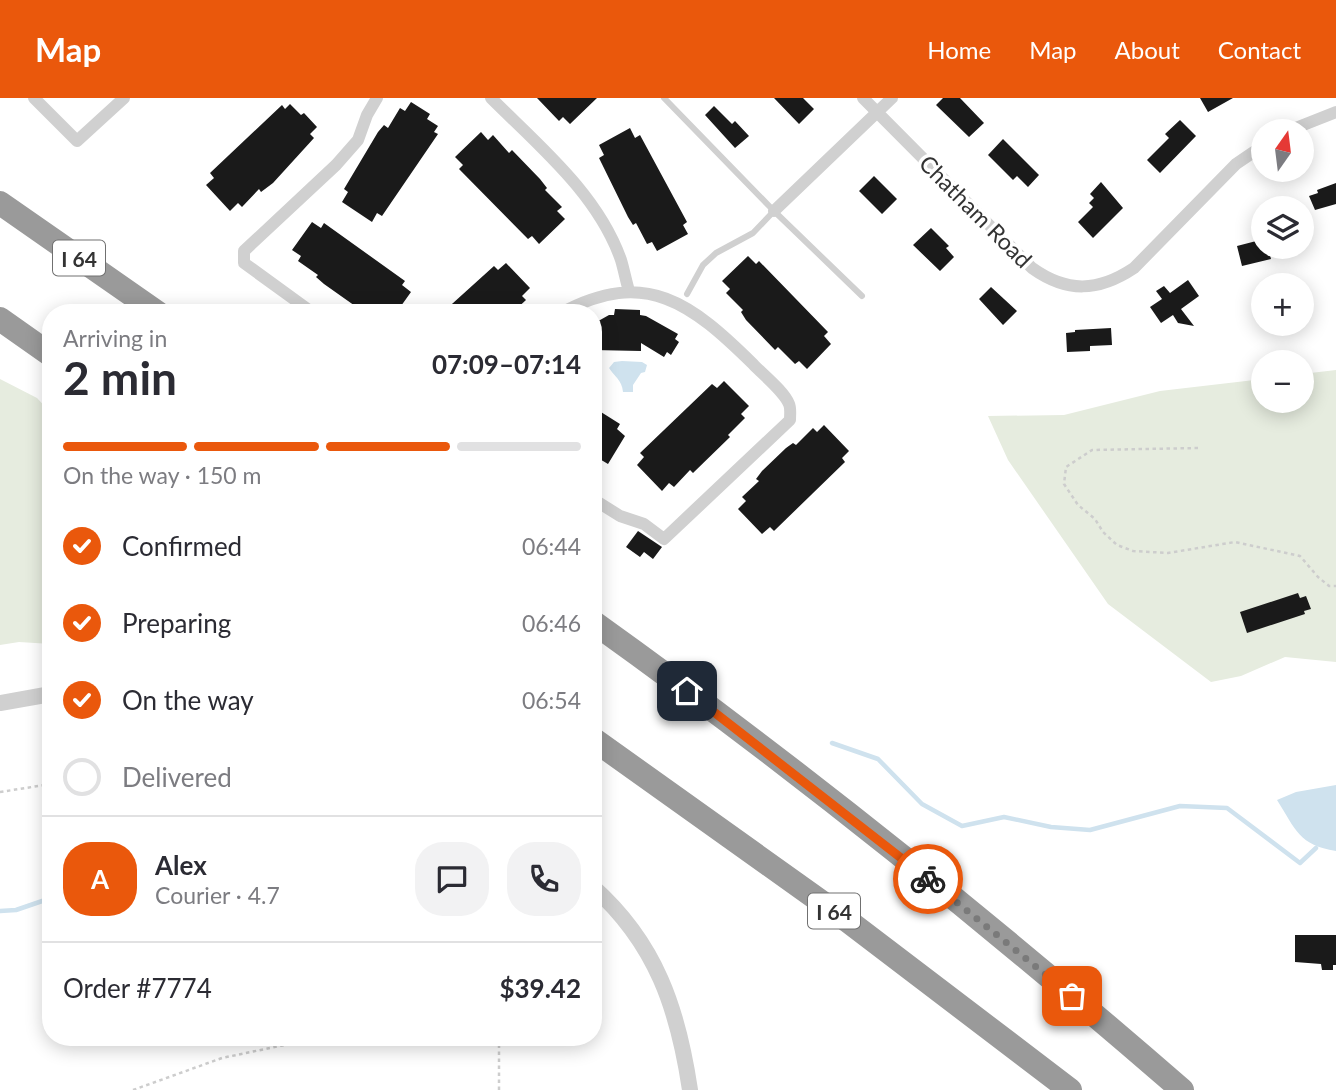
<!DOCTYPE html>
<meta charset="utf-8">
<style>
:root{--surface:#fff;--page:#f2f2f3;--text:#2b2b33;--muted:#7c7c81;--line:#e1e1e2;--accent:#ea580c}
body{margin:0;font-family:Lato,sans-serif;background:var(--page);color:var(--text);height:100vh;display:flex;flex-direction:column;font-size:26px;white-space:nowrap}
*{box-sizing:border-box;margin:0}
p{font-size:23px;color:var(--muted)}
.icon{flex:none;width:38px;height:38px;fill:none;stroke:currentColor;stroke-width:2;stroke-linecap:round;stroke-linejoin:round}
.map{position:relative;flex:1;overflow:hidden}
.drawer{position:absolute;left:42px;top:206px;width:560px;height:742px;display:flex;flex-direction:column;background:var(--surface);border-radius:28px;box-shadow:0 4px 18px #0003}
.drawer>*{flex:none}
.needle{width:46px;rotate:14deg}
.buttons{position:absolute;left:1251px;top:21px;display:grid;gap:14px}
.buttons a{display:grid;place-items:center;width:63px;height:63px;border-radius:50%;background:var(--surface);box-shadow:0 4px 18px #0003;font-size:35px}
.pin{position:absolute;display:grid;place-items:center;width:60px;height:60px;color:#fff;margin:-30px;border-radius:14px;box-shadow:0 4px 10px #0006}
.courier{position:absolute;display:grid;place-items:center;width:70px;height:70px;margin:-35px;border:5px solid #ea580c;border-radius:50%;background:#fff;color:#222;box-shadow:0 2px 9px #0007}
.head em{font-style:normal;font-weight:700}
.head div{display:flex;flex-direction:column-reverse}
.head{display:flex;align-items:center;justify-content:space-between;height:119px;padding:0 21px}
h1{font-size:46px;font-weight:700;line-height:52px}
.bar{display:grid;grid-template-columns:repeat(4,1fr);gap:10px 7px;align-content:center;height:84px;padding:0 21px}
.bar i{height:9px;border-radius:5px;background:var(--line)}
.bar .selected{background:var(--accent)}
.bar p{grid-column:span 4}
.line{display:flex;align-items:center;gap:18px;padding:0 21px;border-top:2px solid var(--line)}
.line div{flex:1}
.round{display:grid;place-items:center;flex:none;width:74px;height:74px;border-radius:28px;background:var(--page)}
ol{padding:0 21px;list-style:none}
li{display:flex;align-items:center;gap:21px;height:77px}
li p{margin-inline-start:auto}
li .icon{padding:7px;border-radius:50%;background:var(--accent);color:#fff;stroke-width:4}
li:last-child{color:var(--muted)}
li i{width:38px;height:38px;border:4px solid var(--line);border-radius:50%}
header{display:flex;align-items:center;gap:42px;box-sizing:border-box;height:98px;padding:0 35px;background:var(--accent);color:#fff}
header strong{font-size:33px}
nav{display:flex;gap:38px;margin-inline-start:auto;font-size:24px}
.map>svg:first-child{display:block}
.green{fill:#e6ecdf}
.water{fill:#cfe2ee}
.lines{fill:none;stroke-linecap:round;stroke-linejoin:round}
.stream{stroke:#cfe2ee;stroke-width:4.5}
.building{fill:#1a1a1a}
.path{stroke:#cdcdcd;stroke-width:2.5;stroke-dasharray:3.5 3.5;stroke-linecap:butt}
.service{stroke:#d0d0d0;stroke-width:6}
.minor{stroke:#d0d0d0;stroke-width:12}
.tertiary{stroke:#d0d0d0;stroke-width:16}
.motorway{stroke:#9a9a9a;stroke-width:24}
.done{stroke:#7a7a7a;stroke-width:7;stroke-dasharray:0 12.6}
.route{stroke:#ea580c;stroke-width:9}
.labels{text-anchor:middle;dominant-baseline:central;stroke-width:7;stroke-linejoin:round;paint-order:stroke}
.shield{fill:#fff;stroke:#707070;stroke-width:2}
.shield-label{font-size:21px;font-weight:bold;fill:#333}
.street-label{font-size:23px;fill:#333;stroke:#fff}
</style>
<header>
<strong>Map</strong>
<nav><a>Home</a><a>Map</a><a>About</a><a>Contact</a></nav>
</header>
<div class="map">
<svg width="1336" height="992" viewBox="0 0 1336 992">
<rect width="100%" height="100%" fill="#fff"/>
<path class="green" d="M 1336,272 L 1336,564 L 1285,559 L 1241,578 L 1211,584 L 1108,506 L 1008,362 L 988,318 L 1064,317 L 1160,293 L 1263,281 L 1264,303 L 1302,303 L 1302,276 Z
M 0,281 L 37,300 L 51,315 L 51,546 L 19,544 L 0,547 Z"/>
<path class="water" d="M 622,263 L 642,264 L 647,267 L 645,274 L 641,275 L 633,287 L 633,294 L 623,294 C 622,282 614,278 609,270 L 614,264 Z
M 1336,687 L 1336,753 C 1299,747 1296,732 1277,702 L 1296,694 Z"/>
<g class="lines">
<path class="stream" d="M 832,645 L 878,661 L 922,706 L 962,728 L 1004,719 L 1051,729 L 1090,732 L 1180,708 L 1227,710 L 1300,765 L 1316,750
M 0,813 L 16,812 L 51,800"/>
</g>
<path class="building" d="M 537,0 L 597,0 L 570,26 L 563,19 L 559,23 Z
M 774,0 L 803,0 L 814,11 L 799,26 Z
M 943,0 L 960,0 L 984,25 L 969,39 L 936,7 Z
M 1200,0 L 1233,0 L 1208,14 Z
M 411,4 L 430,16 L 427,21 L 438,28 L 434,34 L 438,36 L 382,118 L 377,115 L 372,124 L 342,104 L 348,94 L 344,91 L 378,34 L 384,27 L 388,30 L 400,10 L 405,13 Z
M 290,6 L 301,17 L 304,15 L 317,29 L 310,36 L 314,40 L 273,85 L 261,94 L 259,91 L 242,109 L 238,105 L 230,113 L 206,87 L 214,80 L 210,75 L 282,7 L 285,11 Z
M 714,8 L 732,26 L 735,23 L 749,38 L 735,50 L 705,17 Z
M 1180,22 L 1196,38 L 1160,75 L 1147,62 L 1169,40 L 1165,36 Z
M 630,30 L 635,40 L 640,37 L 687,124 L 683,127 L 688,136 L 657,153 L 652,144 L 647,146 L 636,125 L 633,127 L 628,119 L 599,60 L 604,57 L 599,47 Z
M 481,34 L 488,42 L 493,37 L 509,55 L 512,52 L 540,81 L 547,90 L 545,92 L 562,109 L 557,113 L 565,121 L 539,146 L 532,138 L 528,141 L 459,71 L 463,67 L 455,59 Z
M 1003,41 L 1039,77 L 1028,89 L 1017,78 L 1013,82 L 988,57 Z
M 874,78 L 897,101 L 882,116 L 859,93 Z
M 1101,84 L 1123,110 L 1093,140 L 1078,124 L 1093,109 L 1089,105 L 1094,100 L 1090,96 Z
M 1336,85 L 1336,106 L 1315,112 L 1309,98 L 1318,95 L 1317,92 Z
M 312,124 L 321,130 L 324,125 L 405,183 L 402,187 L 411,194 L 396,215 L 365,215 L 324,186 L 316,179 L 318,177 L 298,163 L 301,158 L 292,152 Z
M 931,130 L 949,148 L 946,150 L 954,159 L 940,173 L 913,147 Z
M 1264,141 L 1264,149 L 1268,149 L 1271,161 L 1242,168 L 1237,148 Z
M 748,158 L 756,166 L 759,163 L 828,234 L 824,238 L 831,246 L 807,271 L 799,263 L 795,266 L 778,249 L 775,252 L 746,222 L 741,214 L 743,212 L 726,195 L 730,191 L 722,183 Z
M 506,165 L 530,190 L 522,198 L 526,202 L 512,215 L 442,215 L 494,168 L 498,172 Z
M 1188,182 L 1199,198 L 1181,211 L 1194,228 L 1178,225 L 1173,217 L 1161,225 L 1150,209 L 1162,201 L 1156,193 L 1164,188 L 1170,195 Z
M 991,189 L 1017,213 L 1003,227 L 979,201 Z
M 615,211 L 640,212 L 640,217 L 646,218 L 678,236 L 675,241 L 679,244 L 671,257 L 667,254 L 664,259 L 641,245 L 641,253 L 593,252 L 593,226 L 609,217 L 614,217 Z
M 1111,230 L 1112,247 L 1090,248 L 1090,253 L 1067,254 L 1066,235 L 1075,234 L 1075,232 Z
M 724,283 L 749,308 L 741,316 L 745,320 L 728,337 L 730,339 L 693,375 L 690,372 L 674,389 L 669,385 L 662,393 L 637,367 L 644,359 L 640,355 L 712,286 L 717,290 Z
M 593,309 L 620,326 L 617,331 L 625,338 L 608,366 L 593,357 Z
M 824,327 L 849,353 L 842,360 L 845,364 L 774,433 L 770,429 L 762,436 L 738,411 L 746,403 L 742,399 L 759,383 L 756,381 L 762,373 L 786,350 L 793,345 L 796,347 L 813,330 L 817,334 Z
M 638,433 L 662,449 L 653,461 L 644,454 L 640,459 L 626,449 Z
M 1298,495 L 1300,500 L 1306,498 L 1311,511 L 1304,513 L 1305,516 L 1247,535 L 1240,514 Z
M 1295,837 L 1336,837 L 1336,867 L 1333,867 L 1333,872 L 1322,872 L 1321,866 L 1295,864 Z"/>
<g class="lines">
<path class="path" d="M 1198,350 L 1092,352 L 1066,369 L 1064,386 L 1078,407 L 1095,421 L 1103,434 L 1117,447 L 1133,453 L 1168,455 L 1235,444 L 1300,458 L 1318,479 L 1329,488 L 1336,488
M 0,694 L 51,686
M 133,992 L 222,960 L 318,940
M 499,992 L 499,940"/>
<path class="service" d="M 664,0 L 774,113 L 862,198
M 687,196 L 703,167 L 716,155 L 753,135 L 774,113"/>
<path class="minor" d="M 34,0 L 77,43 L 124,0
M 491,0 C 538,47 598,96 621,162 C 624,172 626,183 629,193
M 863,0 L 1032,170 C 1067,195 1098,194 1134,170 L 1236,66 L 1264,47
M 1288,33 L 1336,14
M 774,113 L 892,0
M 313,215 L 244,165 L 244,153 L 336,67 L 358,42 L 367,17 L 377,0
M 561,215 C 646,169 692,206 753,266 C 762,276 784,293 789,306 C 791,310 790,317 790,322 L 664,441 L 644,426 L 620,418 L 593,401"/>
<path class="tertiary" d="M 0,605 L 51,596
M 593,789 C 656,845 678,911 690,992"/>
<path class="motorway" d="M 0,105 L 158,215
M 0,221 L 51,257
M 593,524 C 797,670 993,828 1182,992
M 593,641 L 848,823 L 1070,992"/>
</g>
<g class="lines">
<path class="done" d="M 928,781 L 1072,898"/>
<path class="route" d="M 687,593 L 928,781"/>
</g>
<g class="labels">
<g class="shield">
<rect x="53" y="142.5" width="52" height="35" rx="5"/>
<rect x="808" y="795.5" width="52" height="35" rx="5"/>
</g>
<g class="shield-label">
<text x="79" y="160">I 64</text>
<text x="834" y="813">I 64</text>
</g>
<g class="street-label">
<text transform="translate(976 113) rotate(45)">Chatham Road</text>
</g>
</g>
</svg>
<div class="buttons">
<a><svg class="needle" viewBox="-14 -14 28 28"><path d="M0-13l5 13h-10z" fill="#e53935"/><path d="M0 13l5-13h-10z" fill="#7c7c81"/></svg></a>
<a><svg class="icon" aria-label="layers" viewBox="0 0 24 24"><path d="M12 4l9 5-9 5-9-5zM3 14l9 5 9-5"/></svg></a>
<a>+</a>
<a>−</a>
</div>
<div class="pin" style="left:1072px;top:898px;background:#ea580c"><svg class="icon" aria-label="bag" viewBox="0 0 24 24"><path d="M5 8h14l-1 12H6zM9 8a3 3 0 0 1 6 0"/></svg></div>
<div class="pin" style="left:687px;top:593px;background:#1f2937"><svg class="icon" aria-label="home" viewBox="0 0 24 24"><path d="M3 11l9-7 9 7M6 9v11h12V9"/></svg></div>
<div class="courier" style="left:928px;top:781px"><svg class="icon" aria-label="bike" viewBox="0 0 24 24"><circle cx="6" cy="16" r="4"/><circle cx="18" cy="16" r="4"/><path d="M6 16l4-8h5l3 8M10 8l3 8H6M13 5h3"/></svg></div>
<section class="drawer">
<div class="head"><div><h1>2 min</h1><p>Arriving in</p></div><em>07:09–07:14</em></div>
<div class="bar"><i class="selected"></i><i class="selected"></i><i class="selected"></i><i></i><p>On the way · 150 m</p></div>
<ol>
<li><svg class="icon" aria-label="check" viewBox="0 0 24 24"><path d="M5 12l5 5 9-10"/></svg>Confirmed<p>06:44</p></li>
<li><svg class="icon" aria-label="check" viewBox="0 0 24 24"><path d="M5 12l5 5 9-10"/></svg>Preparing<p>06:46</p></li>
<li><svg class="icon" aria-label="check" viewBox="0 0 24 24"><path d="M5 12l5 5 9-10"/></svg>On the way<p>06:54</p></li>
<li><i></i>Delivered</li>
</ol>
<div class="line" style="height:126px"><b class="round" style="background:var(--accent);color:#fff">A</b><div><b>Alex</b><p>Courier · 4.7</p></div><a class="round"><svg class="icon" aria-label="chat" viewBox="0 0 24 24"><path d="M4 5h16v11H9l-5 4z"/></svg></a><a class="round"><svg class="icon" aria-label="phone" viewBox="0 0 24 24"><path d="M5 4h4l2 5-3 2q2 4 5 5l2-3 5 2v4C11 20 4 13 5 4z"/></svg></a></div>
<div class="line" style="height:91px"><div>Order #7774</div><b>$39.42</b></div>
</section>
</div>
